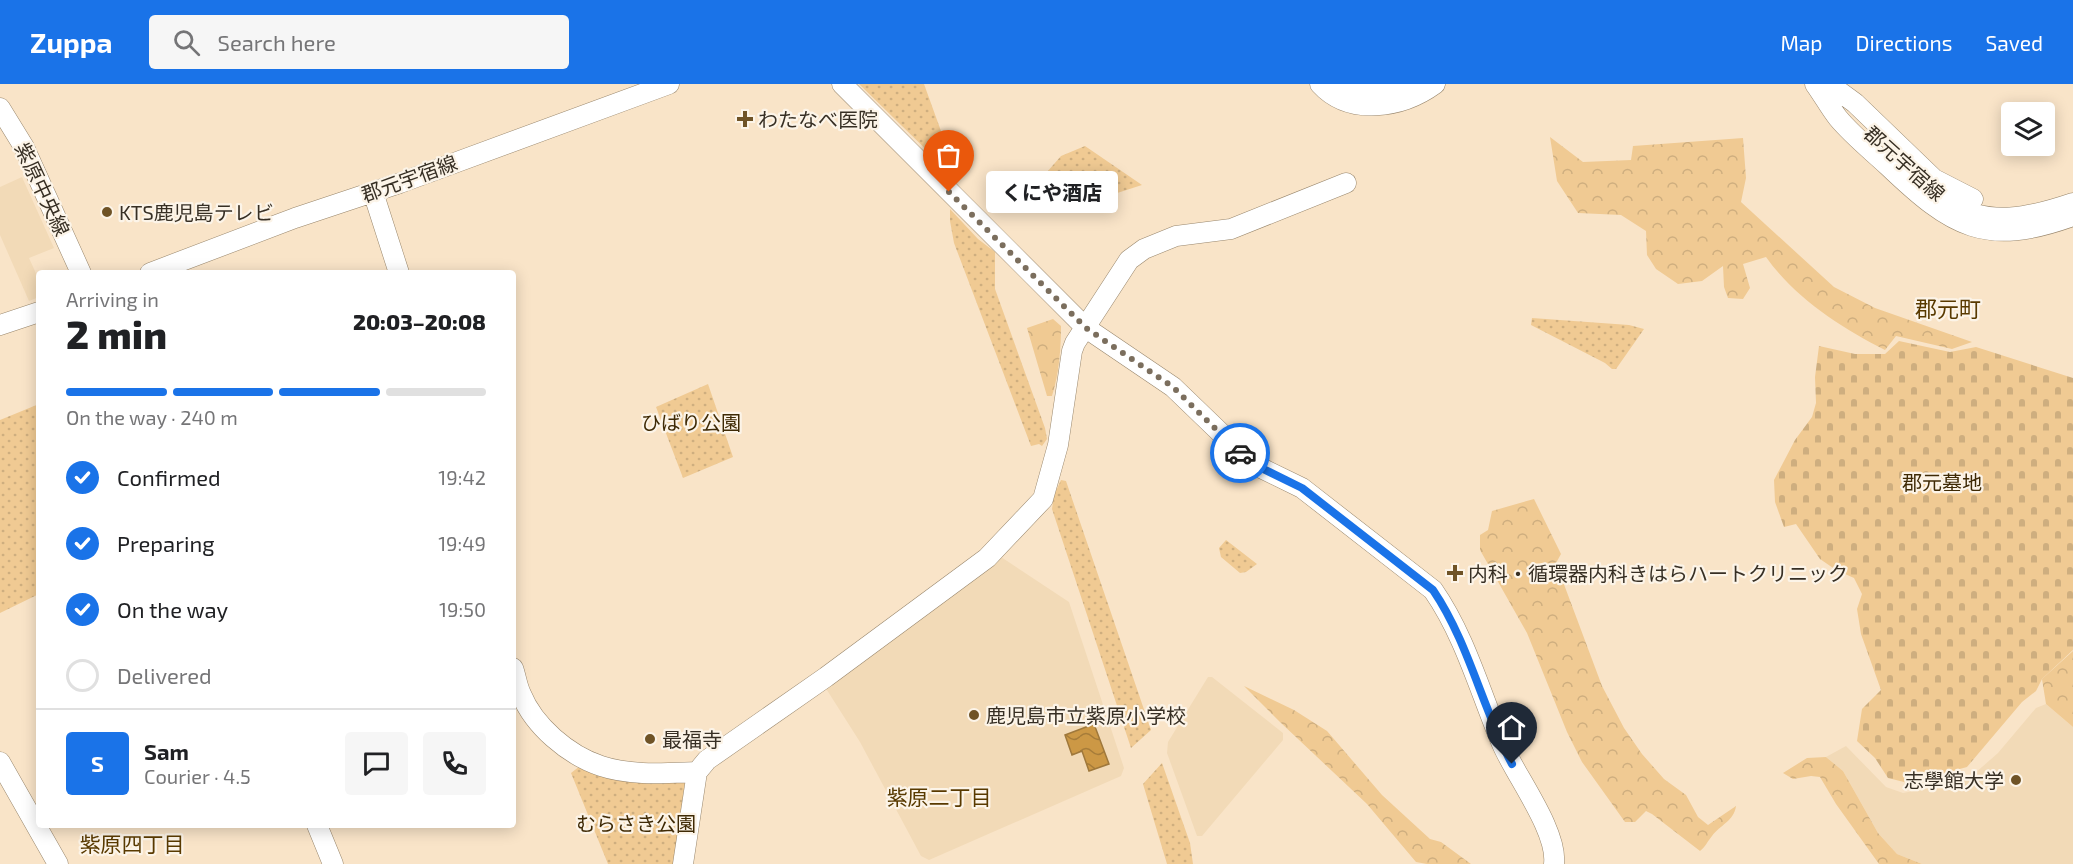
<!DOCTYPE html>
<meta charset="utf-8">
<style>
:root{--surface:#fff;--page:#f6f6f6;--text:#202124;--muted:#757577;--line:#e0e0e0;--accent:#1a73e8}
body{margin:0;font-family:"Exo 2","Noto Sans JP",sans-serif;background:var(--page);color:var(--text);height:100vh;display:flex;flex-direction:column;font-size:22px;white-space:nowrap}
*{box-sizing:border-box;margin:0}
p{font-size:20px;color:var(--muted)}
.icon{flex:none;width:33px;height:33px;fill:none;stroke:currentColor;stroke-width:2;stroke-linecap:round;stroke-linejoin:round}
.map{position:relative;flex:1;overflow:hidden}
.side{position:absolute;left:36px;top:186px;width:480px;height:558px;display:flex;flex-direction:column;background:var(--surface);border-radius:6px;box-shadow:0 3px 15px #0003}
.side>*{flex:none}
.tools{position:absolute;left:2001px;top:18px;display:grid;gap:12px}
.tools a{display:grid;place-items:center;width:54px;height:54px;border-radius:6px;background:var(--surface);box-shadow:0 3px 15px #0003;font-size:30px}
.pin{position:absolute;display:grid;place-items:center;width:51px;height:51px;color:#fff;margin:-62px -26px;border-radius:50% 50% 50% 0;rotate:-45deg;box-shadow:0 0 6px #0007}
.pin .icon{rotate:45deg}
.courier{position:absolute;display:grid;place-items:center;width:60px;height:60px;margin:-30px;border:4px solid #1a73e8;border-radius:50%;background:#fff;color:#222;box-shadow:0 2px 8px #0007}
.bubble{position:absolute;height:42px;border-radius:6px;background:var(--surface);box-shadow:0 3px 15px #0003;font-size:20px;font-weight:800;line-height:42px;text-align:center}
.headline em{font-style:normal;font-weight:800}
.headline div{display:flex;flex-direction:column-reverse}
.headline{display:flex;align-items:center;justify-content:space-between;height:102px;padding:0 30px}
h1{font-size:39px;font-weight:800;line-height:45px}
.bar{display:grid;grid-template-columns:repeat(4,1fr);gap:9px 6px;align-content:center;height:72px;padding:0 30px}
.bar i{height:8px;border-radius:4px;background:var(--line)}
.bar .on{background:var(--accent)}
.bar p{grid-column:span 4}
.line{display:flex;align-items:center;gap:15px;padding:0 30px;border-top:2px solid var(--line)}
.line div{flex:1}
.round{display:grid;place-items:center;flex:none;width:63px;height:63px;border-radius:6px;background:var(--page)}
ol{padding:0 30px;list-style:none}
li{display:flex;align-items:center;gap:18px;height:66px}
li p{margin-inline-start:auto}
li .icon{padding:6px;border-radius:50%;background:var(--accent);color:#fff;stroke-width:4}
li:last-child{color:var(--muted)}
li i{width:33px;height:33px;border:3px solid var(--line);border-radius:50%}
header{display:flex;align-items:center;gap:36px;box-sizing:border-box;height:84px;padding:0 30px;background:var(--accent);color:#fff}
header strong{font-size:28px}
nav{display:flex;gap:33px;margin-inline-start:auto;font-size:21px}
.search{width:420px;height:54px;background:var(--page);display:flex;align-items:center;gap:15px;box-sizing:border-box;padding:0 21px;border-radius:6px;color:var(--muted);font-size:22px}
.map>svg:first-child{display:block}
.built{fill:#f2dab7}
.forest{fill:url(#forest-crowns)}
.cemetery{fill:url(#cemetery-stones)}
.park{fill:url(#park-dots)}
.water{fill:url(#water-waves);stroke:#9f783b;stroke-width:1.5}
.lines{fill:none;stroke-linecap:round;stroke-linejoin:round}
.secondary-casing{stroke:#98866c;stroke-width:21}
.secondary{stroke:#fff;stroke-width:20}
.done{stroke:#7b6e5d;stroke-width:6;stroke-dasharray:0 10.8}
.route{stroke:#1a73e8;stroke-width:8}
.poi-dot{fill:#6f5326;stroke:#fcf4e8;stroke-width:2}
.labels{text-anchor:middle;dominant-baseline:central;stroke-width:4.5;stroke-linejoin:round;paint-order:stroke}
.poi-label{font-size:20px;fill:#372f24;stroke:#fcf4e8;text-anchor:start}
.street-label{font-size:20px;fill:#372f24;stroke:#fcf4e8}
.park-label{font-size:20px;fill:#3f2a05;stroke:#fcf4e8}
.neighbourhood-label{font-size:21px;fill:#593a00;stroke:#fcf4e8}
.quarter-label{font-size:22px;fill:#593a00;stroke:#fcf4e8}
</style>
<header>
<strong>Zuppa</strong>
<div class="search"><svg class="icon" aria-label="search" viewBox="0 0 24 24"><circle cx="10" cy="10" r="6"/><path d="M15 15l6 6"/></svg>Search here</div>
<nav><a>Map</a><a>Directions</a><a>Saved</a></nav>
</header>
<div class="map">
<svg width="2073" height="780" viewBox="0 0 2073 780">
<defs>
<pattern id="forest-crowns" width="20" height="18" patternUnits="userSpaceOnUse" patternTransform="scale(1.5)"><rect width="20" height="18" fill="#f0ca93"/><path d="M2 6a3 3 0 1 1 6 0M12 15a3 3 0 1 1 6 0" fill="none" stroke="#ceae7f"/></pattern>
<pattern id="cemetery-stones" width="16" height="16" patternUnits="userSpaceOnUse" patternTransform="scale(1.5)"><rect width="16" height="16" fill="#f0ca93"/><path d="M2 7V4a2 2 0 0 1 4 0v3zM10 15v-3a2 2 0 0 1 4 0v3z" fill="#ceae7f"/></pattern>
<pattern id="park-dots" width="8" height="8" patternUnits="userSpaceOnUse" patternTransform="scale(1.5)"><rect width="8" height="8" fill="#f0ca93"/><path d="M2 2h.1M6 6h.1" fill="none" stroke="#ceae7f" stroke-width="1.8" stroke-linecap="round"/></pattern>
<pattern id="water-waves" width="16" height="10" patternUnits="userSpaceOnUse" patternTransform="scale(1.5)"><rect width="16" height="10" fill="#cc9845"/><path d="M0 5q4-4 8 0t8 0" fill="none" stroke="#a67c39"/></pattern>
</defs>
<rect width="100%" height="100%" fill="#f9e4c8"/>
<path class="built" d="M 22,93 L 54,164 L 29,174 L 39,196 L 39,213 L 29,217 L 0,151 L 0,103 Z
M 1001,473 L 1069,518 L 1124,684 L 1121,692 L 929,776 L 921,772 L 860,658 L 825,603 Z
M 1208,593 L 1212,593 L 1283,649 L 1283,656 L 1202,752 L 1197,752 L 1167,669 L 1168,658 Z
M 2046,620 L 2073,643 L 2073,780 L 1922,780 L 1897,770 L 1878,749 L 1843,687 L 1826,673 L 1846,662 L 1886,703 L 1903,709 L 1943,701 L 1974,690 L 1998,669 L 2036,624 Z"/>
<path class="forest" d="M 1550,53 L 1583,78 L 1631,76 L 1633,62 L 1743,54 L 1746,94 L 1741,118 L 1834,203 L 1875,224 L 1972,258 L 1952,265 L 1896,252 L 1885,266 C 1841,244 1794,213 1766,173 L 1743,180 L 1750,204 L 1743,215 L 1728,214 L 1724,203 L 1723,182 L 1702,197 L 1678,200 L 1656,185 L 1647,171 L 1646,147 L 1621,131 L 1578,129 L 1557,97 Z
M 1053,235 L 1061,242 C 1061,265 1059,290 1052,312 L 1047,312 L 1027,244 Z
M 1534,415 L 1561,470 L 1556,479 L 1602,602 L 1624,644 L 1642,670 L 1664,695 L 1686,711 L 1698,733 L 1708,741 L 1736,722 C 1734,737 1720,741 1712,752 C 1707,758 1706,762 1700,767 L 1652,730 L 1646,727 L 1635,738 L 1625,738 L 1582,678 L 1567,648 L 1527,549 L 1480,466 L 1480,451 L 1488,446 L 1492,427 Z
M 2073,567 L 2073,643 L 2046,620 L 2042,595 Z
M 1244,602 L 1294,626 L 1327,647 L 1382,711 L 1430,755 L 1441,758 L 1471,780 L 1427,780 L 1416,778 L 1367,720 L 1280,638 Z
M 1826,673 L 1843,687 L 1878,749 L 1897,770 L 1922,780 L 1879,780 L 1836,720 L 1820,693 L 1811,692 L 1793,695 L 1783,689 L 1807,674 Z"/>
<path class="cemetery" d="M 1899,257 L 1950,268 L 1976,263 L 2073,294 L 2073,566 L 2042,595 L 2036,607 L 2022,618 L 1967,683 L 1908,699 L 1888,694 L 1875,674 L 1857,657 L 1862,625 L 1881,606 L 1861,550 L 1857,525 L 1862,510 L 1854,494 L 1836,486 L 1820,475 L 1796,440 L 1784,443 L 1775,418 L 1774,396 L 1795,356 L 1812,333 L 1816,319 L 1815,293 L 1819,262 L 1855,270 L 1885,270 Z"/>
<path class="park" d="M 859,0 L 924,0 L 954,83 L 953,87 L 948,88 L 946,85 Z
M 1085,62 L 1142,101 L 1111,111 L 1095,123 L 1047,88 L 1061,72 Z
M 950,125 L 978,155 L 995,168 L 995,205 L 1045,344 L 1047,355 L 1042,362 L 1039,360 L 1031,362 L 954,159 L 950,137 Z
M 1532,234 L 1629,241 L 1644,245 L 1616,285 L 1612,285 L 1605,279 L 1531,241 Z
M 708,300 L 733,373 L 683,394 L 656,323 Z
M 39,320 L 39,510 L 0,529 L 0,336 Z
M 1061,396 L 1066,397 L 1151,646 L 1131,664 L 1052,425 L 1054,411 Z
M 1226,456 L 1257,480 L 1246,488 L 1240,489 L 1221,473 L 1219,464 Z
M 1162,679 L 1190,759 L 1193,780 L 1167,780 L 1143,700 Z
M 580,682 L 682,696 L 685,698 L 674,780 L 608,780 L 571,689 Z"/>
<path class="water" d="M 1094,640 L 1109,680 L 1089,687 L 1082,667 L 1072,671 L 1065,651 Z"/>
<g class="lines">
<defs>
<path id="secondary" d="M 842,0 L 1086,244 L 1173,303 L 1253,380 L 1302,404 L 1433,506 C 1465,552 1480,608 1502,660 C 1515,691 1558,747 1554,780
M 1320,0 C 1350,33 1402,24 1435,0
M 1342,0 C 1364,9 1387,8 1409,0
M 1815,0 C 1823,11 1830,24 1838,34 C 1853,52 1872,67 1888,82 C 1952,143 1985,164 2073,132
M 1829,0 L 1855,19 L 1934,95 L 1973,115
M 0,24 L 24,63 L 81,189
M 373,108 L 399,189
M 1949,118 C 1988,144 2032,133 2073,119
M 150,189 L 295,134 L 400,99 L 669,0
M 0,241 L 39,228
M 513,584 C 516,592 517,602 521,610 C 534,642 568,671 601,682 C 631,692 666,689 697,688
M 0,678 L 58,780
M 317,741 L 333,780
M 683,780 L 697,688 L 707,676 L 826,593 L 987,474 L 1043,415 L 1058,361 L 1072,267 L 1075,259 L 1129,176 L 1144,165 L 1176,152 L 1231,145 L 1346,99"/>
</defs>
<use href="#secondary" class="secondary-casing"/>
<use href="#secondary" class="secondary"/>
</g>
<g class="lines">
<path class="done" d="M 949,108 L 1086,244 L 1173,303 L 1240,369"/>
<path class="route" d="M 1240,369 L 1253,380 L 1302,404 L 1433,506 C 1469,559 1482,624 1512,680"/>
</g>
<g class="poi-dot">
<path d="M742 26h6v6h6v6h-6v6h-6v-6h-6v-6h6z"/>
<circle cx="107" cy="128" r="6"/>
<path d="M1452 480h6v6h6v6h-6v6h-6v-6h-6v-6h6z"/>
<circle cx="974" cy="631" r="6"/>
<circle cx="650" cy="655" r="6"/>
<circle cx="2016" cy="696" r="6"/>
</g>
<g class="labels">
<g class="poi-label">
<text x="758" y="35">わたなべ医院</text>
<text x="119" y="128">KTS鹿児島テレビ</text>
<text x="1468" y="489">内科・循環器内科きはらハートクリニック</text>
<text x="986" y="631">鹿児島市立紫原小学校</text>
<text x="662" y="655">最福寺</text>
<text x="2004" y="696" text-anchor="end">志學館大学</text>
</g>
<g class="street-label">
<text transform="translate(1905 79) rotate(42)">郡元宇宿線</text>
<text transform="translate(409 94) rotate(-20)">郡元宇宿線</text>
<text transform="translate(43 105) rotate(65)">紫原中央線</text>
</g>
<g class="park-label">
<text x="691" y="338">ひばり公園</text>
<text x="1942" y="398">郡元墓地</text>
<text x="636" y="739">むらさき公園</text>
</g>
<g class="neighbourhood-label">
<text x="939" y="712">紫原二丁目</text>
<text x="132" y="759">紫原四丁目</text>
</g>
<g class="quarter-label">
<text x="1948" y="224">郡元町</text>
</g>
</g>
</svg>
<div class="tools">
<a><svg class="icon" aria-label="layers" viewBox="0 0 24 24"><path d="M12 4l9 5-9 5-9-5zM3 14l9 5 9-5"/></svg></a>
</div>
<div class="pin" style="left:949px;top:108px;background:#ea580c"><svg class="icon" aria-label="bag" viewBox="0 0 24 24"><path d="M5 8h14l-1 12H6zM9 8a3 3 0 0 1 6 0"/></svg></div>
<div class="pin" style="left:1512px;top:680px;background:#1f2937"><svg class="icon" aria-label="home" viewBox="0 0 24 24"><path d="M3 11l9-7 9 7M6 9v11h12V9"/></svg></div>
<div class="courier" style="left:1240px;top:369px"><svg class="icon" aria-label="car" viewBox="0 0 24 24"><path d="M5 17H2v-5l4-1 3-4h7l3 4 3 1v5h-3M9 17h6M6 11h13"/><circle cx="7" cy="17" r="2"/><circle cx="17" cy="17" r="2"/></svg></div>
<div class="bubble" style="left:986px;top:87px;width:132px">くにや酒店</div>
<section class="side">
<div class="headline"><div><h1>2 min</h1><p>Arriving in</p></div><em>20:03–20:08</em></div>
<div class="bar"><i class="on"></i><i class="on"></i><i class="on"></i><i></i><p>On the way · 240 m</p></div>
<ol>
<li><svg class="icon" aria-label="check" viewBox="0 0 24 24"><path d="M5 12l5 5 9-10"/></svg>Confirmed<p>19:42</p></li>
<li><svg class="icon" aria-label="check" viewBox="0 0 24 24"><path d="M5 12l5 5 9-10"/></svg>Preparing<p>19:49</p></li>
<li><svg class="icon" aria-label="check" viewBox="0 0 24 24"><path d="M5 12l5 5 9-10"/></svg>On the way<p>19:50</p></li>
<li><i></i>Delivered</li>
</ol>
<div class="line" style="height:108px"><b class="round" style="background:var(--accent);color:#fff">S</b><div><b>Sam</b><p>Courier · 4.5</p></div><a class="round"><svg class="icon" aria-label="chat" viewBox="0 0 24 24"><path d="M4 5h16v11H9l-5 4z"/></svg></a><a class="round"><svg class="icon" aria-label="phone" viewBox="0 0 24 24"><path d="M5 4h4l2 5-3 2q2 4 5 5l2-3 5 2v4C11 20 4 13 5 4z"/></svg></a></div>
</section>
</div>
